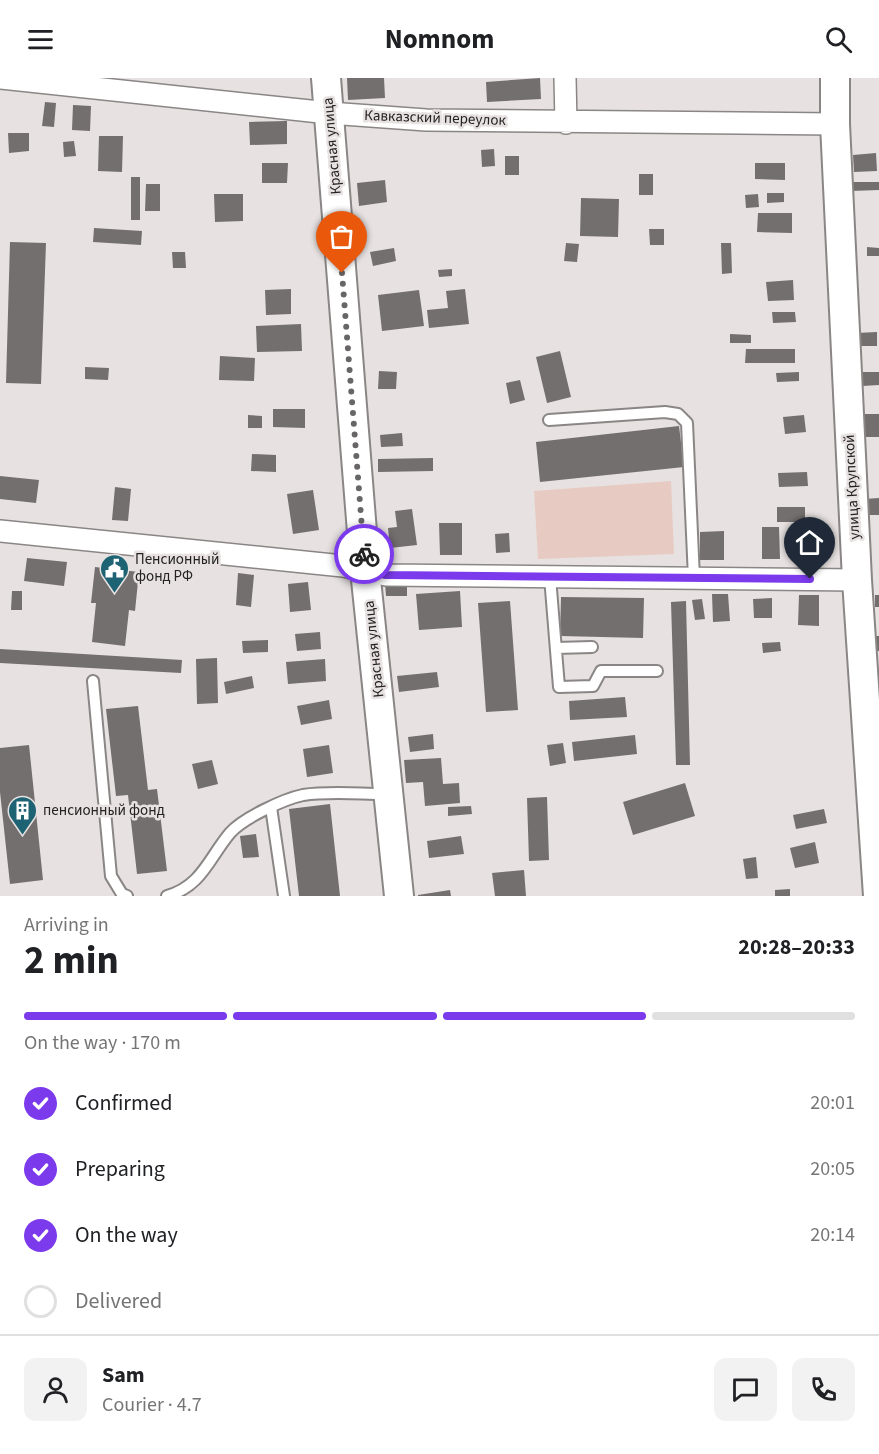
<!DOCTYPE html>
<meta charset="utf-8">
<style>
:root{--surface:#fff;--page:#f2f2f2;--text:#202124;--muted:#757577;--line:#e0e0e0;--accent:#7c3aed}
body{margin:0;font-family:"Source Sans 3",sans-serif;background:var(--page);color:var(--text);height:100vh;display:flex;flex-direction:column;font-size:22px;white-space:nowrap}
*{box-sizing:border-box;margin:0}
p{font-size:20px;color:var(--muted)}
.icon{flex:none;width:33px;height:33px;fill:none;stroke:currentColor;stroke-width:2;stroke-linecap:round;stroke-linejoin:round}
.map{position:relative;height:818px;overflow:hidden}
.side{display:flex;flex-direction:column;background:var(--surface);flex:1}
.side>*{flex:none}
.pin{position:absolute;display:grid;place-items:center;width:51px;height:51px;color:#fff;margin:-62px -26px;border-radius:50% 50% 50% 0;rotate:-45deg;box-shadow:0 0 6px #0007}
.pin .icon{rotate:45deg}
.courier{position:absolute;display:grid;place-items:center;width:60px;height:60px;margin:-30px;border:4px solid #7c3aed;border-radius:50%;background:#fff;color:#222;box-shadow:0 2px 8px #0007}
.headline em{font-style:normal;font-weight:700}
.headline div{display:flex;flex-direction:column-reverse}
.headline{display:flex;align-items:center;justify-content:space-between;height:102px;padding:0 24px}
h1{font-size:39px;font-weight:700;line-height:45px}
.bar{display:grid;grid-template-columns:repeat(4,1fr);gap:9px 6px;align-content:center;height:72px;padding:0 24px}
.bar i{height:8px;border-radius:4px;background:var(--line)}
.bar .selected{background:var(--accent)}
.bar p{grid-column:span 4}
.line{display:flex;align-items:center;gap:15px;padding:0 24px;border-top:2px solid var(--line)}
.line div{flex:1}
.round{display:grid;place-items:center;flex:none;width:63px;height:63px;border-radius:12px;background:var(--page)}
ol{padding:0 24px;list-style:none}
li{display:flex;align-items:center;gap:18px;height:66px}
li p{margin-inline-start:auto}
li .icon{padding:6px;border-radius:50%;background:var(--accent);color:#fff;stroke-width:4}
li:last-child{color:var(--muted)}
li i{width:33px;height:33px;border:3px solid var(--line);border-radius:50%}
header{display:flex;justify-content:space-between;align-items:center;height:78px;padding:0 24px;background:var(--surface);font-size:27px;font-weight:700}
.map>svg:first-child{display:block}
.green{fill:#e7cbc2}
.building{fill:#736f6e}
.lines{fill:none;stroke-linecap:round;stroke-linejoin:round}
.lane-casing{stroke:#8a8685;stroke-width:14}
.street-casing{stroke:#8a8685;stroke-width:24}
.secondary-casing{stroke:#8a8685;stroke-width:32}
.lane{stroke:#fff;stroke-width:10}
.street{stroke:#fff;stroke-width:21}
.secondary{stroke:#fff;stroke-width:28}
.done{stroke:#686565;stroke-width:6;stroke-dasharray:0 10.8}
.route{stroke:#7c3aed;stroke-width:8}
.labels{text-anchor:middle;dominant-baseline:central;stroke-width:5;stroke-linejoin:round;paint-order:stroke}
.street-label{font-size:15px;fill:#242222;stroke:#e7e2e1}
.poi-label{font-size:15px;fill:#242222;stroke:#e7e2e1;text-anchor:start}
</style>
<header><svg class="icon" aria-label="menu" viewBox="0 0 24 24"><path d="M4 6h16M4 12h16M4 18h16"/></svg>Nomnom<svg class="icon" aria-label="search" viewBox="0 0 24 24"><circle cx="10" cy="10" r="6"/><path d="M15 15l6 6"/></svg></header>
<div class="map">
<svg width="879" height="818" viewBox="0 0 879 818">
<rect width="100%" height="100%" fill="#e7e2e1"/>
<path class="green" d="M 671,403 L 674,476 L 538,481 L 534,413 Z"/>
<path class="building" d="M 347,0 L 384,0 L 385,20 L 348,22 Z
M 540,0 L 541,21 L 487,24 L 486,4 Z
M 45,24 L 56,25 L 54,49 L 42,48 Z
M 73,27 L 91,28 L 90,53 L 72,52 Z
M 287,43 L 287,66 L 250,67 L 249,44 Z
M 8,55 L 29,55 L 29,73 L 9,75 Z
M 99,58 L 123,58 L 122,94 L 98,93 Z
M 74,63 L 76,78 L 64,79 L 63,64 Z
M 494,71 L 495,88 L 482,89 L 481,72 Z
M 876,75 L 877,93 L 854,94 L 853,77 Z
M 505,78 L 519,78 L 519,97 L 505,97 Z
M 262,85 L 288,85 L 287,105 L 262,105 Z
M 755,85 L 785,85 L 785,102 L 755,101 Z
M 639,96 L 653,96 L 653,117 L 639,117 Z
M 131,99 L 140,99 L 140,142 L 131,142 Z
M 385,102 L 387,124 L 359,128 L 357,105 Z
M 851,104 L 879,104 L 879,112 L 851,113 Z
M 146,106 L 160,106 L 160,133 L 145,133 Z
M 767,115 L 784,115 L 784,124 L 767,125 Z
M 214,116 L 243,116 L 243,143 L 215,144 Z
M 758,116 L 759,129 L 746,130 L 745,117 Z
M 581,120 L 619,121 L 618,159 L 580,158 Z
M 758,135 L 792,135 L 792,155 L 757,154 Z
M 94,150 L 142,153 L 141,167 L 93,164 Z
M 649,151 L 664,151 L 664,167 L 650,167 Z
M 10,164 L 46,165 L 41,306 L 6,305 Z
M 566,165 L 579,166 L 577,184 L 564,183 Z
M 721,165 L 731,165 L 732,195 L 722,196 Z
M 867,169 L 879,170 L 879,178 L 867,178 Z
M 394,170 L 396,183 L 373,188 L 370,174 Z
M 172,174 L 185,174 L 186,190 L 173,190 Z
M 452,191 L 452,198 L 439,199 L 438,192 Z
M 793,202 L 794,222 L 768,223 L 766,204 Z
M 291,211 L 291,236 L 266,237 L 265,212 Z
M 465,211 L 469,246 L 429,250 L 427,232 L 448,230 L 446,213 Z
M 419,212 L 424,248 L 382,253 L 378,217 Z
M 772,234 L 795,234 L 796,244 L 773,245 Z
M 301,246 L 302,273 L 257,274 L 256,248 Z
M 877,254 L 877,268 L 856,268 L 856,255 Z
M 730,256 L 751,257 L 751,265 L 730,265 Z
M 746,271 L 795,271 L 795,285 L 745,285 Z
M 560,273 L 571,319 L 547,325 L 536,279 Z
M 220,278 L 255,280 L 254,303 L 219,302 Z
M 85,289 L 109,290 L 108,302 L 85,301 Z
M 379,293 L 397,294 L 396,311 L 378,311 Z
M 799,294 L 799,303 L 777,304 L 776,295 Z
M 861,294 L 879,294 L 879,307 L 862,308 Z
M 520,302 L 525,322 L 510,326 L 506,305 Z
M 273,331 L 305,331 L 305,350 L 273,349 Z
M 859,336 L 879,336 L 879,359 L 858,359 Z
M 248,337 L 262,338 L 262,350 L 248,350 Z
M 804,337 L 806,354 L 785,356 L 783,339 Z
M 679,348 L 684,389 L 540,404 L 536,364 Z
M 402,355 L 403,368 L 381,369 L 380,357 Z
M 252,376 L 276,377 L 276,394 L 251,393 Z
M 433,380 L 433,393 L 378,394 L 378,381 Z
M 807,394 L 808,408 L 779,409 L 778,395 Z
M 0,398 L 39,402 L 36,425 L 0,421 Z
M 115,409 L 131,411 L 128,443 L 112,442 Z
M 313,412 L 319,452 L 293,456 L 287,416 Z
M 879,420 L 879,437 L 865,437 L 864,421 Z
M 777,429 L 805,429 L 805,444 L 777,444 Z
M 412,431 L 417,467 L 390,470 L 388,450 L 397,449 L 395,433 Z
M 439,445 L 462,445 L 462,477 L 440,477 Z
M 762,449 L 779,449 L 780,481 L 762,481 Z
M 724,453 L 724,482 L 700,482 L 700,454 Z
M 509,455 L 510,474 L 496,475 L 495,456 Z
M 792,455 L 816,455 L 816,471 L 792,472 Z
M 27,480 L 67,484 L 64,508 L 24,503 Z
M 95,489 L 139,494 L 135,533 L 129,532 L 125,568 L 92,564 L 96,525 L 91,525 Z
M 238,495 L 254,497 L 251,529 L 236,527 Z
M 308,504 L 311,532 L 290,534 L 288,506 Z
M 407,504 L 407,518 L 386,518 L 385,505 Z
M 12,513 L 22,513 L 22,532 L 11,532 Z
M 460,513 L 462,549 L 419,552 L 416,516 Z
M 712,516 L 728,516 L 730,543 L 713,544 Z
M 799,517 L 819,517 L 819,548 L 798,547 Z
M 875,517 L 879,517 L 879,529 L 875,529 Z
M 561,519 L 644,520 L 643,560 L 560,558 Z
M 772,520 L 772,540 L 754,540 L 753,521 Z
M 702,521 L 705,541 L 695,542 L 692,522 Z
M 510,523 L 518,632 L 486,634 L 478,525 Z
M 686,523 L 690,687 L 676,687 L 671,524 Z
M 320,554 L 321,571 L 297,573 L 295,556 Z
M 875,558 L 879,558 L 879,573 L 876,573 Z
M 268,562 L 268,574 L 243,575 L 242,563 Z
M 780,564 L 781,573 L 763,575 L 762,565 Z
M 0,571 L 182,582 L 181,595 L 0,585 Z
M 217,580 L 218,625 L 197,626 L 196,581 Z
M 325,581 L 326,603 L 288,606 L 286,584 Z
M 437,594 L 439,609 L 399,614 L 397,598 Z
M 252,598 L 254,610 L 226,616 L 224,604 Z
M 625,619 L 627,639 L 570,642 L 569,623 Z
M 329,622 L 332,641 L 301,647 L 297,628 Z
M 138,628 L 148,712 L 157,711 L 167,793 L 137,796 L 128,717 L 116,718 L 106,631 Z
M 433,656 L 434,671 L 410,674 L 408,659 Z
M 635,657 L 637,676 L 574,683 L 572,664 Z
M 563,665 L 566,685 L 550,688 L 547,667 Z
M 29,667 L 43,802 L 10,806 L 0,714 L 0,670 Z
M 329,667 L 333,695 L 307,699 L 303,671 Z
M 441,680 L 443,706 L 459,705 L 460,725 L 425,728 L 423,704 L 406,705 L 404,682 Z
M 212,682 L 218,706 L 198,711 L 192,686 Z
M 685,705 L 695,738 L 633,757 L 623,724 Z
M 547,719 L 549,782 L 529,783 L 527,720 Z
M 330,726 L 340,818 L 299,818 L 289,731 Z
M 471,728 L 472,736 L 448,738 L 448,729 Z
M 824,731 L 827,745 L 796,751 L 793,737 Z
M 256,756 L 259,779 L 243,780 L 240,758 Z
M 461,758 L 464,776 L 429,780 L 427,763 Z
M 815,764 L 819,785 L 795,790 L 790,770 Z
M 756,779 L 758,800 L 746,801 L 743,781 Z
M 524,792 L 526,818 L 495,818 L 492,795 Z
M 790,811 L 790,818 L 775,818 L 775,812 Z
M 450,812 L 451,818 L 418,818 L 418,817 Z"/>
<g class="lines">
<defs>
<path id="lane" d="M 549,342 L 665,334 L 678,336 L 687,345 L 694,500
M 550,499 L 559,609 L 593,608 L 601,593 L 657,593
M 556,570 L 592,569
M 93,603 L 111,798 L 122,816 L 127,818
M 271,729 L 284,818
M 167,818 C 202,808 209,780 230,755 C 243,740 284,721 303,717 C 329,713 359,716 386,716"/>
<path id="street" d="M 0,0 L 329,35 L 426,42 L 835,46
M 565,0 L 566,45
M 0,453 L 343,488 L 386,497 L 857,502"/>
<path id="secondary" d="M 326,0 L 365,492 L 399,818
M 835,0 L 835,46 L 857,502 L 878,818"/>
</defs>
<use href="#lane" class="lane-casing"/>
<use href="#street" class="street-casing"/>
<use href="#secondary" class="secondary-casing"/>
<use href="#lane" class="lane"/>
<use href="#street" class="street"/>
<use href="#secondary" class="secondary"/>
</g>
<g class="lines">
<path class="done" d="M 342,195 L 364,476"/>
<path class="route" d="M 364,476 L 365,492 L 386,497 L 810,501"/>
</g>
<defs>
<symbol id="civic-pin" viewBox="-11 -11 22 30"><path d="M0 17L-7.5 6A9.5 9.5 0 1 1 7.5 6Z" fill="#1d6373" stroke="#e7e2e1"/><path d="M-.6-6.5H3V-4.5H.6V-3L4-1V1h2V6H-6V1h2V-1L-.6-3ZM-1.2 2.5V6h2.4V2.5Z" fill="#fff"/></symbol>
<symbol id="building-pin" viewBox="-11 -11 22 30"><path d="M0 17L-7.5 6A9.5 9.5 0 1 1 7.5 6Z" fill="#1d6373" stroke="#e7e2e1"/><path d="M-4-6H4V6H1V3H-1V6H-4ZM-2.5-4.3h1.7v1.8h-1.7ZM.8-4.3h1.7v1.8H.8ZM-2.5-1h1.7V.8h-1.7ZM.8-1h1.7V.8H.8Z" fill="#fff"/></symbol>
</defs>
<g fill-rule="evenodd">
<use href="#civic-pin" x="98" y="474" width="33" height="45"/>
<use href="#building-pin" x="6" y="716" width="33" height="45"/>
</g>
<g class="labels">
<g class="street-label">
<text transform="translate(435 40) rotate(2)">Кавказский переулок</text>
<text transform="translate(332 68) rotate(-95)">Красная улица</text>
<text transform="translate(852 409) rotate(-93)">улица Крупской</text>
<text transform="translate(374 571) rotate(-96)">Красная улица</text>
</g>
<g class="poi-label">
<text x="135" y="481">Пенсионный<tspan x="135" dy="17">фонд РФ</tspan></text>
<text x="43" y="732">пенсионный фонд</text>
</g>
</g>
</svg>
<div class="pin" style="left:342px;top:195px;background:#ea580c"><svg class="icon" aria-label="bag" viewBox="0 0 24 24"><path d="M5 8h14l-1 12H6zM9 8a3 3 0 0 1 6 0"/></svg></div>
<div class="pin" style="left:810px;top:501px;background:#1f2937"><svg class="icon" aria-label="home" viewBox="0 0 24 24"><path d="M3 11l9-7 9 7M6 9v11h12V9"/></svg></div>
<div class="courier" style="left:364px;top:476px"><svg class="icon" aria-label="bike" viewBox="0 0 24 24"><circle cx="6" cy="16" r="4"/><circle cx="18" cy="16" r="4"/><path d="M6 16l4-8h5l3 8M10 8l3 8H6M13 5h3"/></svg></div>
</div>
<section class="side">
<div class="headline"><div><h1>2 min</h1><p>Arriving in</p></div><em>20:28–20:33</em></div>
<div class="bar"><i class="selected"></i><i class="selected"></i><i class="selected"></i><i></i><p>On the way · 170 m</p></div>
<ol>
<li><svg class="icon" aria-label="check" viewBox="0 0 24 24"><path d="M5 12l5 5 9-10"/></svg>Confirmed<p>20:01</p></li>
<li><svg class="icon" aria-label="check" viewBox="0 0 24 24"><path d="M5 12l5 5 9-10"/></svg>Preparing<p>20:05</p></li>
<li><svg class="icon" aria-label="check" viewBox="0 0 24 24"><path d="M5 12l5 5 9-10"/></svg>On the way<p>20:14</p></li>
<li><i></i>Delivered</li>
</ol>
<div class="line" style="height:108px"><a class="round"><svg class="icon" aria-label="person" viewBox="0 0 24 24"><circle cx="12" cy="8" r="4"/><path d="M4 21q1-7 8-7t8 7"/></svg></a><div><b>Sam</b><p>Courier · 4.7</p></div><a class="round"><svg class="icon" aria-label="chat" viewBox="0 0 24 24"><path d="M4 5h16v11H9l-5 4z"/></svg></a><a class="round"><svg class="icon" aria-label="phone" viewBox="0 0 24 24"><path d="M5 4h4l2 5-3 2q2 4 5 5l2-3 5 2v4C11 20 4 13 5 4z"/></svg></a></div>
</section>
